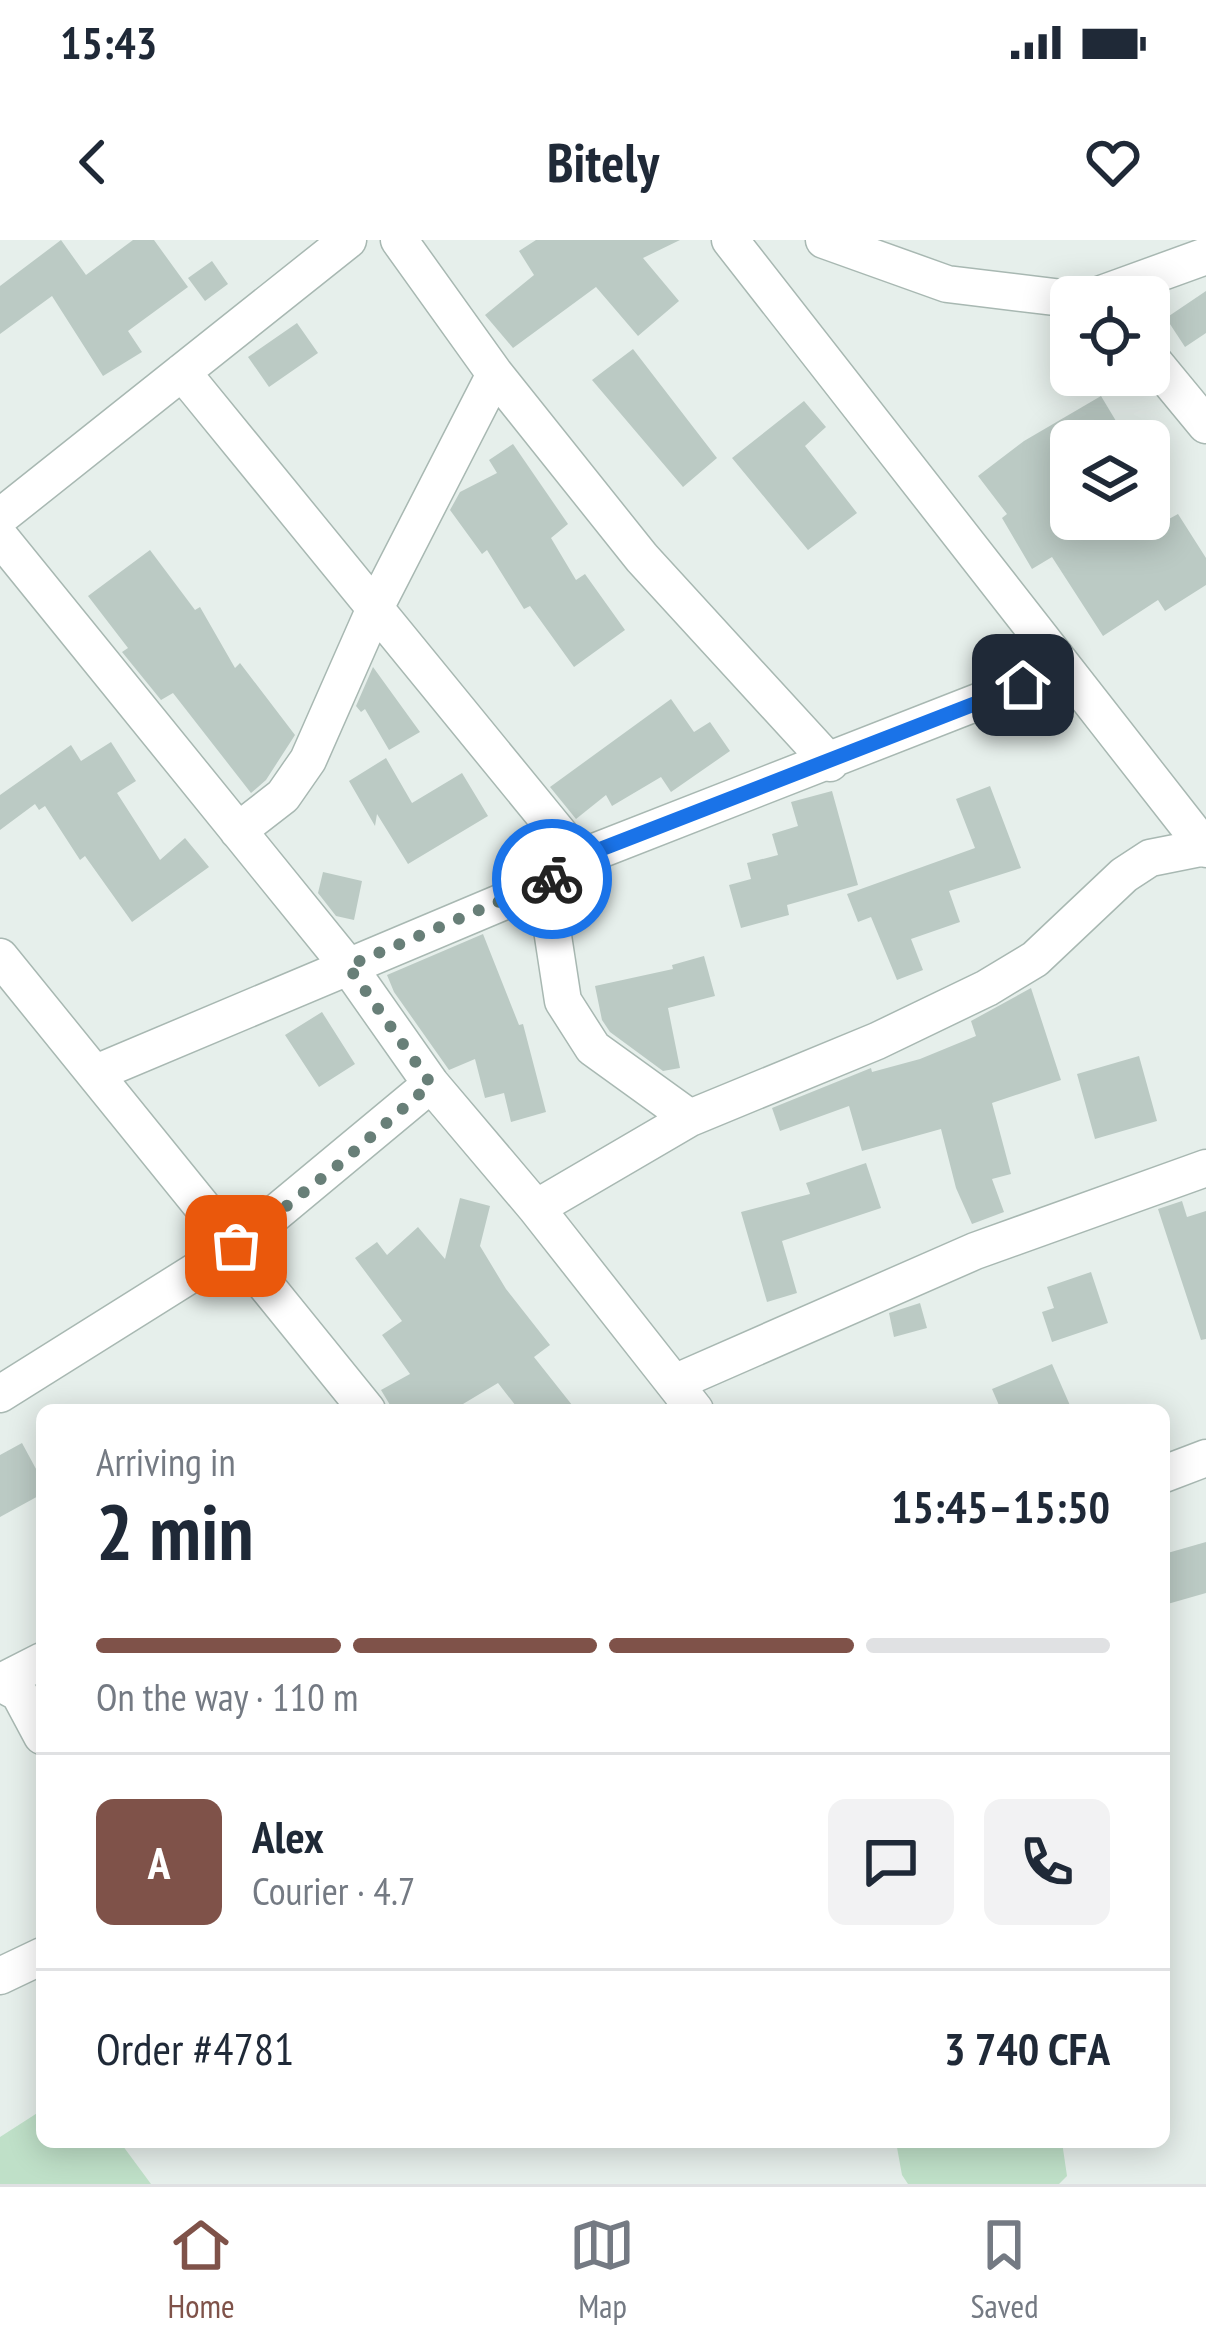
<!DOCTYPE html>
<meta charset="utf-8">
<style>
:root{--surface:#fff;--page:#f2f2f3;--text:#1f2937;--muted:#747a83;--line:#e0e1e3;--accent:#7f5249}
body{margin:0;font-family:"PT Sans Narrow",sans-serif;background:var(--page);color:var(--text);height:100vh;display:flex;flex-direction:column;font-size:45px;white-space:nowrap}
*{box-sizing:border-box;margin:0}
p{font-size:39px;color:var(--muted)}
.icon{flex:none;width:66px;height:66px;fill:none;stroke:currentColor;stroke-width:2;stroke-linecap:round;stroke-linejoin:round}
.map{position:relative;flex:1;overflow:hidden}
.drawer{position:absolute;left:36px;top:1164px;width:1134px;height:744px;display:flex;flex-direction:column;background:var(--surface);border-radius:18px;box-shadow:0 6px 30px #0003}
.drawer>*{flex:none}
.controls{position:absolute;left:1050px;top:36px;display:grid;gap:24px}
.controls a{display:grid;place-items:center;width:120px;height:120px;border-radius:18px;background:var(--surface);box-shadow:0 6px 30px #0003;font-size:60px}
.pin{position:absolute;display:grid;place-items:center;width:102px;height:102px;color:#fff;margin:-51px;border-radius:24px;box-shadow:0 6px 18px #0006}
.courier{position:absolute;display:grid;place-items:center;width:120px;height:120px;margin:-60px;border:9px solid #1a73e8;border-radius:50%;background:#fff;color:#222;box-shadow:0 3px 15px #0007}
.summary em{font-style:normal;font-weight:700}
.summary div{display:flex;flex-direction:column-reverse}
.summary{display:flex;align-items:center;justify-content:space-between;height:204px;padding:0 60px}
h1{font-size:78px;font-weight:700;line-height:90px}
.bar{display:grid;grid-template-columns:repeat(4,1fr);gap:18px 12px;align-content:center;height:144px;padding:0 60px}
.bar i{height:15px;border-radius:9px;background:var(--line)}
.bar .active{background:var(--accent)}
.bar p{grid-column:span 4}
.line{display:flex;align-items:center;gap:30px;padding:0 60px;border-top:3px solid var(--line)}
.line div{flex:1}
.round{display:grid;place-items:center;flex:none;width:126px;height:126px;border-radius:18px;background:var(--page)}
.status{display:flex;justify-content:space-between;align-items:center;height:84px;padding:0 60px;background:var(--surface);direction:ltr}
.status svg{height:33px;fill:currentColor}
header{display:flex;justify-content:space-between;align-items:center;height:156px;padding:0 60px;background:var(--surface);font-size:54px;font-weight:700}
.tabs{display:flex;justify-content:space-around;align-items:center;height:168px;border-top:3px solid var(--line);background:var(--surface);font-size:33px;color:var(--muted)}
.tabs a{display:grid;justify-items:center;gap:6px}
.tabs .active{color:var(--accent)}
.map>svg:first-child{display:block}
.green{fill:#bfe0c8}
.building{fill:#bbcac4}
.lines{fill:none;stroke-linecap:round;stroke-linejoin:round}
.street-casing{stroke:#a8b8b2;stroke-width:39}
.street{stroke:#fff;stroke-width:36}
.done{stroke:#687f78;stroke-width:12;stroke-dasharray:0 21.6}
.route{stroke:#1a73e8;stroke-width:15}
</style>
<div class="status"><b>15:43</b><svg viewBox="0 0 49 12"><path d="M0 12V9h3v3zM5 12V6h3v6zM10 12V3h3v9zM15 12V0h3v12zM26 1h20v11H26zM47 4h2v5h-2z"/></svg></div>
<header><svg class="icon" aria-label="back" viewBox="0 0 24 24"><path d="M15 5l-7 7 7 7"/></svg>Bitely<svg class="icon" aria-label="heart" viewBox="0 0 24 24"><path d="M12 20l-8-8c-3-5 5-10 8-4 3-6 11-1 8 4z"/></svg></header>
<div class="map">
<svg width="1206" height="1944" viewBox="0 0 1206 1944">
<rect width="100%" height="100%" fill="#e6efeb"/>
<path class="green" d="M 42,1870 L 42,1902 L 120,1902 L 151,1944 L 0,1944 L 0,1897 Z
M 896,1902 L 1062,1902 L 1067,1936 L 1059,1944 L 908,1944 L 902,1935 Z"/>
<path class="building" d="M 61,0 L 86,35 L 133,0 L 154,0 L 188,47 L 128,91 L 142,112 L 103,136 L 52,56 L 0,94 L 0,46 Z
M 536,0 L 680,0 L 643,18 L 679,61 L 638,96 L 596,47 L 513,108 L 485,75 L 534,35 L 519,11 Z
M 212,21 L 228,44 L 205,61 L 188,38 Z
M 1206,51 L 1206,93 L 1185,107 L 1166,78 Z
M 297,83 L 318,113 L 269,147 L 248,117 Z
M 633,109 L 717,218 L 683,247 L 592,140 Z
M 1101,156 L 1128,201 L 1071,201 L 1071,279 L 1167,280 L 1178,274 L 1206,318 L 1206,345 L 1165,371 L 1158,360 L 1103,396 L 1052,317 L 1032,329 L 1002,278 L 1007,274 L 978,236 L 1024,201 Z
M 804,161 L 826,187 L 805,206 L 857,273 L 808,310 L 732,218 Z
M 513,204 L 568,284 L 551,298 L 576,340 L 585,334 L 625,390 L 574,427 L 530,366 L 524,369 L 487,310 L 482,314 L 450,270 L 460,252 L 497,233 L 489,220 Z
M 150,310 L 195,370 L 200,367 L 235,428 L 240,423 L 295,495 L 266,540 L 251,553 L 173,453 L 161,460 L 122,412 L 128,408 L 88,356 Z
M 373,427 L 420,492 L 389,510 L 365,469 L 361,472 L 356,466 Z
M 671,459 L 694,492 L 710,482 L 730,511 L 671,552 L 661,537 L 612,566 L 606,555 L 576,579 L 550,547 Z
M 111,502 L 136,541 L 117,553 L 160,620 L 185,598 L 209,627 L 132,682 L 85,616 L 80,620 L 45,566 L 39,570 L 35,564 L 0,590 L 0,555 L 71,505 L 81,521 Z
M 386,518 L 412,563 L 462,533 L 488,576 L 408,624 L 377,574 L 375,586 L 349,541 Z
M 990,546 L 1021,628 L 949,651 L 960,682 L 911,699 L 923,730 L 897,740 L 871,677 L 858,682 L 847,654 L 975,608 L 956,559 Z
M 832,551 L 858,645 L 787,665 L 789,675 L 741,688 L 729,645 L 751,639 L 747,623 L 778,615 L 772,594 L 798,586 L 791,562 Z
M 323,632 L 362,641 L 354,680 L 336,676 L 318,653 Z
M 483,694 L 519,785 L 523,784 L 546,872 L 511,882 L 504,853 L 485,858 L 475,819 L 449,830 L 394,752 L 387,735 Z
M 704,716 L 715,756 L 668,768 L 680,828 L 663,831 L 610,792 L 602,780 L 595,746 L 673,729 L 672,725 Z
M 1031,748 L 1061,840 L 992,863 L 1011,934 L 992,939 L 1004,972 L 972,984 L 956,948 L 941,889 L 862,911 L 849,866 L 780,891 L 772,868 L 871,828 L 872,832 L 920,819 L 976,796 L 971,781 Z
M 322,772 L 355,824 L 319,847 L 285,795 Z
M 1139,816 L 1157,881 L 1095,899 L 1077,834 Z
M 866,923 L 881,968 L 782,1001 L 797,1053 L 767,1062 L 741,972 L 810,954 L 806,943 Z
M 460,958 L 490,966 L 480,1006 L 506,1049 L 550,1105 L 534,1117 L 576,1170 L 519,1170 L 498,1143 L 453,1170 L 393,1170 L 381,1150 L 410,1134 L 382,1095 L 402,1081 L 355,1018 L 377,1002 L 387,1015 L 418,987 L 445,1019 Z
M 1182,961 L 1187,977 L 1206,971 L 1206,1099 L 1201,1100 L 1158,969 Z
M 1091,1032 L 1108,1083 L 1052,1102 L 1042,1072 L 1054,1068 L 1047,1047 Z
M 920,1063 L 927,1088 L 894,1097 L 889,1073 Z
M 1052,1124 L 1072,1170 L 1001,1170 L 992,1149 Z
M 22,1203 L 42,1240 L 42,1254 L 0,1277 L 0,1215 Z
M 1206,1302 L 1206,1353 L 1164,1365 L 1164,1314 Z"/>
<g class="lines">
<defs>
<path id="street" d="M 399,0 L 495,134 L 642,318 L 830,523
M 730,0 L 1206,609
M 824,0 L 947,44 L 1071,59
M 1093,57 L 1206,16
M 1149,116 L 1206,185
M 182,132 L 579,618
M 0,277 L 348,0
M 0,297 L 348,726 L 431,844 L 536,968 L 695,1170
M 238,591 L 283,556 L 308,520 L 375,368 L 495,134
M 545,644 L 563,761 L 593,808 L 690,878
M 0,717 L 367,1170
M 96,833 L 545,644 L 579,618 L 1062,429
M 536,968 L 690,878 L 877,801 L 987,748 L 1035,719 L 1124,635 L 1150,618 L 1206,607
M 674,1143 L 975,1011 L 1206,928
M 0,1154 L 236,1006 L 431,844
M 1164,1234 L 1206,1218
M 1,1442 L 42,1421
M 0,1443 L 19,1453 L 42,1496
M 0,1736 L 42,1716"/>
</defs>
<use href="#street" class="street-casing"/>
<use href="#street" class="street"/>
</g>
<g class="lines">
<path class="done" d="M 236,1006 L 342,922 L 431,844 L 348,726 L 552,639"/>
<path class="route" d="M 552,639 L 578,618 L 1023,445"/>
</g>
</svg>
<div class="controls">
<a><svg class="icon" aria-label="locate" viewBox="0 0 24 24"><circle cx="12" cy="12" r="6"/><path d="M12 2v4M12 18v4M2 12h4M18 12h4"/></svg></a>
<a><svg class="icon" aria-label="layers" viewBox="0 0 24 24"><path d="M12 4l9 5-9 5-9-5zM3 14l9 5 9-5"/></svg></a>
</div>
<div class="pin" style="left:236px;top:1006px;background:#ea580c"><svg class="icon" aria-label="bag" viewBox="0 0 24 24"><path d="M5 8h14l-1 12H6zM9 8a3 3 0 0 1 6 0"/></svg></div>
<div class="pin" style="left:1023px;top:445px;background:#1f2937"><svg class="icon" aria-label="home" viewBox="0 0 24 24"><path d="M3 11l9-7 9 7M6 9v11h12V9"/></svg></div>
<div class="courier" style="left:552px;top:639px"><svg class="icon" aria-label="bike" viewBox="0 0 24 24"><circle cx="6" cy="16" r="4"/><circle cx="18" cy="16" r="4"/><path d="M6 16l4-8h5l3 8M10 8l3 8H6M13 5h3"/></svg></div>
<section class="drawer">
<div class="summary"><div><h1>2 min</h1><p>Arriving in</p></div><em>15:45–15:50</em></div>
<div class="bar"><i class="active"></i><i class="active"></i><i class="active"></i><i></i><p>On the way · 110 m</p></div>
<div class="line" style="height:216px"><b class="round" style="background:var(--accent);color:#fff">A</b><div><b>Alex</b><p>Courier · 4.7</p></div><a class="round"><svg class="icon" aria-label="chat" viewBox="0 0 24 24"><path d="M4 5h16v11H9l-5 4z"/></svg></a><a class="round"><svg class="icon" aria-label="phone" viewBox="0 0 24 24"><path d="M5 4h4l2 5-3 2q2 4 5 5l2-3 5 2v4C11 20 4 13 5 4z"/></svg></a></div>
<div class="line" style="height:156px"><div>Order #4781</div><b>3 740 CFA</b></div>
</section>
</div>
<nav class="tabs">
<a class="active"><svg class="icon" aria-label="home" viewBox="0 0 24 24"><path d="M3 11l9-7 9 7M6 9v11h12V9"/></svg>Home</a>
<a><svg class="icon" aria-label="map" viewBox="0 0 24 24"><path d="M3 6l6-2 6 2 6-2v14l-6 2-6-2-6 2zM9 4v14M15 6v14"/></svg>Map</a>
<a><svg class="icon" aria-label="saved" viewBox="0 0 24 24"><path d="M7 4h10v16l-5-4-5 4z"/></svg>Saved</a>
</nav>
